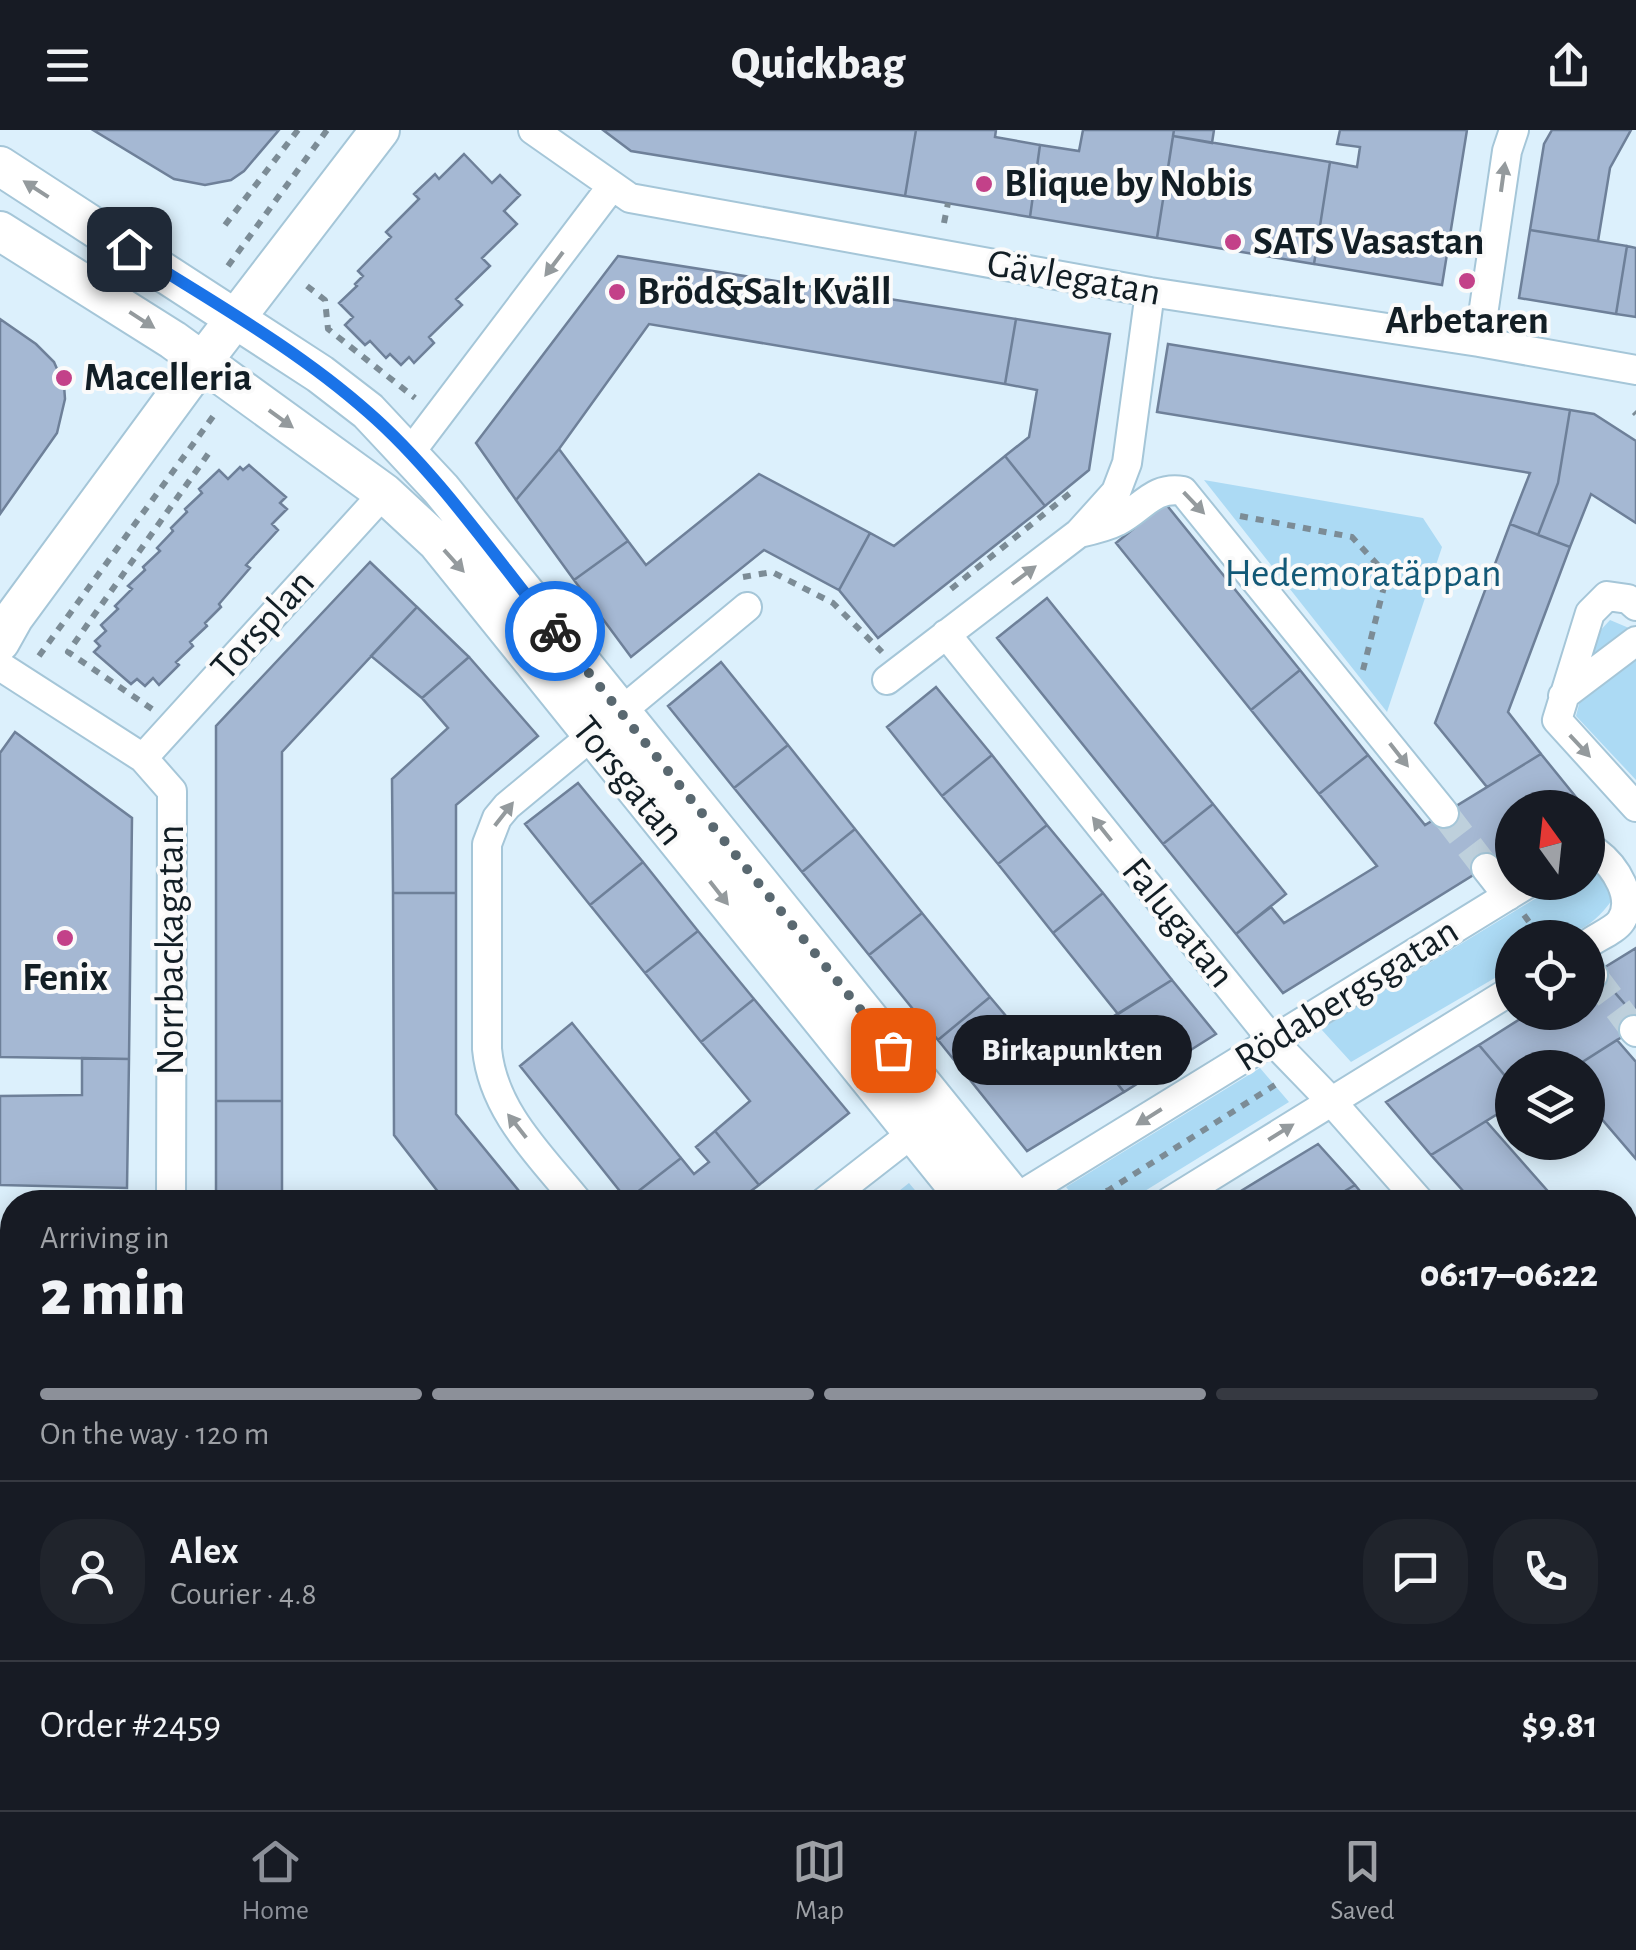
<!DOCTYPE html>
<meta charset="utf-8">
<style>
:root{--surface:#171b24;--page:#20242c;--text:#f1f3f6;--muted:#9ea1a6;--line:#363941;--accent:#8c9099}
body{margin:0;font-family:"Alegreya Sans",sans-serif;background:var(--page);color:var(--text);height:100vh;display:flex;flex-direction:column;font-size:38px;white-space:nowrap}
*{box-sizing:border-box;margin:0}
p{font-size:32px;color:var(--muted)}
.icon{flex:none;width:55px;height:55px;fill:none;stroke:currentColor;stroke-width:2;stroke-linecap:round;stroke-linejoin:round}
.map{position:relative;flex:1;overflow:hidden}
.details{position:absolute;left:0px;top:1060px;width:1638px;height:620px;display:flex;flex-direction:column;background:var(--surface);border-radius:40px 40px 0 0;box-shadow:0 5px 25px #0003}
.details>*{flex:none}
.needle{width:65px;rotate:345deg}
.buttons{position:absolute;left:1495px;top:660px;display:grid;gap:20px}
.buttons a{display:grid;place-items:center;width:110px;height:110px;border-radius:50%;background:var(--surface);box-shadow:0 5px 25px #0003;font-size:50px}
.pin{position:absolute;display:grid;place-items:center;width:85px;height:85px;color:#fff;margin:-42px;border-radius:20px;box-shadow:0 5px 15px #0006}
.courier{position:absolute;display:grid;place-items:center;width:100px;height:100px;margin:-50px;border:8px solid #1a73e8;border-radius:50%;background:#fff;color:#222;box-shadow:0 2px 12px #0007}
.bubble{position:absolute;height:70px;border-radius:35px;background:var(--surface);box-shadow:0 5px 25px #0003;font-size:32px;font-weight:800;line-height:70px;text-align:center}
.overview em{font-style:normal;font-weight:800}
.overview div{display:flex;flex-direction:column-reverse}
.overview{display:flex;align-items:center;justify-content:space-between;height:170px;padding:0 40px}
h1{font-size:65px;font-weight:800;line-height:75px}
.bar{display:grid;grid-template-columns:repeat(4,1fr);gap:15px 10px;align-content:center;height:120px;padding:0 40px}
.bar i{height:12px;border-radius:8px;background:var(--line)}
.bar .selected{background:var(--accent)}
.bar p{grid-column:span 4}
.line{display:flex;align-items:center;gap:25px;padding:0 40px;border-top:2px solid var(--line)}
.line div{flex:1}
.round{display:grid;place-items:center;flex:none;width:105px;height:105px;border-radius:40px;background:var(--page)}
header{display:flex;justify-content:space-between;align-items:center;height:130px;padding:0 40px;background:var(--surface);font-size:45px;font-weight:800}
.dock{display:flex;justify-content:space-around;align-items:center;height:140px;border-top:2px solid var(--line);background:var(--surface);font-size:28px;color:var(--muted)}
.dock a{display:grid;justify-items:center;gap:5px}
.dock .selected{color:var(--accent)}
.map>svg:first-child{display:block}
.green{fill:#acdaf4}
.building{fill:#a5b8d3;stroke:#6e8099;stroke-width:2.5}
.lines{fill:none;stroke-linecap:round;stroke-linejoin:round}
.street-tunnel{stroke:#bed0dc;stroke-width:28;stroke-dasharray:28 14;stroke-linecap:butt}
.street-casing{stroke:#a5c6d8;stroke-width:32}
.secondary-casing{stroke:#a5c6d8;stroke-width:42}
.path{stroke:#7c8c96;stroke-width:6;stroke-dasharray:8 8;stroke-linecap:butt}
.street{stroke:#fff;stroke-width:28}
.secondary{stroke:#fff;stroke-width:38}
.oneway{fill:#949a9d}
.done{stroke:#596870;stroke-width:10;stroke-dasharray:0 18}
.route{stroke:#1a73e8;stroke-width:12}
.poi-dot{fill:#c34189;stroke:#fafafa;stroke-width:4}
.labels{text-anchor:middle;dominant-baseline:central;stroke-width:8;stroke-linejoin:round;paint-order:stroke}
.poi-label{font-size:40px;font-weight:bold;fill:#121e25;stroke:#fafafa;text-anchor:start}
.street-label{font-size:40px;fill:#121e25;stroke:#fafafa}
.park-label{font-size:40px;fill:#135977;stroke:#fafafa}
</style>
<header><svg class="icon" aria-label="menu" viewBox="0 0 24 24"><path d="M4 6h16M4 12h16M4 18h16"/></svg>Quickbag<svg class="icon" aria-label="share" viewBox="0 0 24 24"><path d="M12 15V3M7 8l5-5 5 5M5 13v7h14v-7"/></svg></header>
<div class="map">
<svg width="1636" height="1680" viewBox="0 0 1636 1680">
<rect width="100%" height="100%" fill="#dcf0fc"/>
<path class="green" d="M 1204,350 L 1423,388 L 1442,417 L 1387,582 Z
M 1610,490 L 1636,501 L 1636,650 L 1576,586 L 1597,504 Z
M 1595,739 L 1614,767 C 1585,810 1559,807 1512,808 L 1512,838 L 1351,932 L 1321,899 L 1561,753 L 1588,752 L 1588,740 Z
M 1260,938 L 1289,972 L 1127,1072 L 1078,1072 L 1066,1057 Z
M 909,1053 L 925,1072 L 885,1072 Z
M 0,1279 L 12,1282 L 12,1449 L 4,1449 L 0,1498 Z
M 761,1668 L 956,1668 L 953,1675 L 943,1680 L 765,1680 Z"/>
<path class="building" d="M 93,0 L 279,0 L 244,41 L 231,50 L 205,55 L 174,49 Z
M 603,0 L 916,0 L 905,66 L 631,21 Z
M 916,0 L 996,0 L 995,7 L 1040,15 L 1030,87 L 905,66 Z
M 1083,0 L 1174,0 L 1157,108 L 1030,87 L 1040,15 L 1079,21 Z
M 1174,0 L 1214,0 L 1212,13 L 1173,6 Z
M 1340,0 L 1467,0 L 1442,155 L 1314,134 L 1330,32 L 1357,37 L 1360,17 L 1337,14 Z
M 1552,0 L 1631,0 L 1610,38 L 1598,111 L 1530,100 L 1544,14 Z
M 1173,6 L 1330,32 L 1314,134 L 1157,108 Z
M 464,24 L 492,53 L 500,45 L 520,65 L 504,81 L 517,94 L 482,128 L 490,136 L 456,169 L 462,175 L 429,207 L 434,213 L 414,233 L 409,227 L 401,235 L 390,224 L 386,228 L 370,211 L 365,215 L 345,195 L 353,187 L 339,173 L 357,156 L 355,154 L 363,146 L 358,141 L 391,107 L 386,102 L 419,69 L 414,64 L 435,44 L 439,49 Z
M 1530,100 L 1627,116 L 1616,184 L 1519,168 Z
M 1627,116 L 1636,118 L 1636,187 L 1616,184 Z
M 618,126 L 1016,189 L 1005,254 L 649,194 L 559,319 L 516,370 L 476,313 Z
M 0,189 L 36,214 L 54,232 L 64,255 L 65,269 L 57,303 L 0,384 Z
M 1016,189 L 1110,204 L 1089,340 L 1045,376 L 1005,326 L 1029,307 L 1037,260 L 1005,254 Z
M 1168,214 L 1570,280 L 1558,353 L 1538,405 L 1510,394 L 1530,343 L 1157,282 Z
M 1570,280 L 1594,284 L 1636,311 L 1636,393 L 1591,364 L 1570,417 L 1538,405 L 1558,353 Z
M 559,319 L 628,411 L 574,450 L 516,370 Z
M 1005,326 L 1045,376 L 878,508 L 839,460 L 870,403 L 894,416 Z
M 249,335 L 286,367 L 280,373 L 287,379 L 272,394 L 278,400 L 246,435 L 250,438 L 219,474 L 221,477 L 205,493 L 207,496 L 190,512 L 193,516 L 176,532 L 179,535 L 159,555 L 153,548 L 145,556 L 137,549 L 131,554 L 94,522 L 100,516 L 95,511 L 106,501 L 101,495 L 118,479 L 115,476 L 132,459 L 128,456 L 145,440 L 143,437 L 160,421 L 157,418 L 173,401 L 171,398 L 187,382 L 185,379 L 202,363 L 199,359 L 219,340 L 228,349 L 240,337 L 243,340 Z
M 759,344 L 870,403 L 839,460 L 764,420 L 631,527 L 574,450 L 628,411 L 646,435 Z
M 1165,373 L 1300,540 L 1251,580 L 1116,413 Z
M 1510,394 L 1570,417 L 1508,582 L 1541,624 L 1487,657 L 1435,593 Z
M 370,432 L 417,477 L 282,622 L 282,971 L 216,971 L 216,596 Z
M 1047,468 L 1213,674 L 1163,714 L 997,508 Z
M 417,477 L 469,527 L 422,568 L 371,526 Z
M 469,527 L 538,606 L 456,675 L 456,763 L 393,763 L 392,649 L 448,598 L 422,568 Z
M 721,532 L 788,615 L 734,658 L 668,576 Z
M 1300,540 L 1368,625 L 1319,664 L 1251,580 Z
M 936,557 L 992,625 L 942,666 L 887,597 Z
M 15,602 L 132,688 L 129,929 L 0,927 L 0,623 Z
M 788,615 L 855,699 L 802,742 L 734,658 Z
M 1541,624 L 1584,677 L 1512,678 L 1512,721 L 1283,863 L 1236,804 L 1271,777 L 1284,793 L 1377,736 L 1319,664 L 1368,625 L 1425,695 Z
M 992,625 L 1047,695 L 998,734 L 942,666 Z
M 578,653 L 643,732 L 590,775 L 525,694 Z
M 1213,674 L 1286,764 L 1236,804 L 1163,714 Z
M 1047,695 L 1103,763 L 1053,803 L 998,734 Z
M 855,699 L 922,783 L 869,825 L 802,742 Z
M 643,732 L 698,801 L 645,843 L 590,775 Z
M 393,763 L 456,763 L 456,984 L 528,1072 L 446,1072 L 394,1005 Z
M 1103,763 L 1172,850 L 1118,884 L 1053,803 Z
M 922,783 L 990,867 L 938,910 L 869,825 Z
M 698,801 L 754,869 L 701,912 L 645,843 Z
M 1636,818 L 1636,887 L 1597,842 Z
M 1597,842 L 1636,887 L 1636,898 L 1573,938 L 1512,938 L 1512,954 L 1479,915 L 1531,882 L 1588,882 L 1588,848 Z
M 1172,850 L 1216,904 L 1124,962 L 1080,907 Z
M 990,867 L 1043,930 L 1080,907 L 1124,962 L 1027,1021 L 938,910 Z
M 754,869 L 849,983 L 759,1055 L 715,1001 L 750,971 L 701,912 Z
M 572,893 L 681,1028 L 627,1070 L 520,936 Z
M 1617,910 L 1636,932 L 1636,1029 L 1588,973 L 1588,938 L 1573,938 Z
M 1479,915 L 1512,954 L 1512,975 L 1431,1025 L 1386,972 Z
M 82,928 L 129,929 L 127,1058 L 0,1055 L 0,966 L 82,965 Z
M 216,971 L 282,971 L 282,1072 L 216,1072 Z
M 1486,991 L 1552,1066 L 1545,1072 L 1473,1072 L 1431,1025 Z
M 715,1001 L 759,1055 L 736,1072 L 629,1072 L 627,1070 L 681,1028 L 694,1044 L 709,1032 L 696,1017 Z
M 1318,1014 L 1355,1055 L 1326,1072 L 1223,1072 Z
M 1355,1055 L 1369,1072 L 1326,1072 Z
M 1625,1151 L 1636,1164 L 1636,1261 L 1625,1248 Z
M 0,1196 L 12,1198 L 12,1258 L 0,1256 Z
M 1625,1368 L 1636,1380 L 1636,1422 L 1625,1431 Z
M 4,1491 L 12,1491 L 12,1668 L 129,1668 L 129,1680 L 65,1680 L 65,1670 L 4,1670 Z
M 1625,1657 L 1636,1671 L 1636,1680 L 1559,1680 L 1549,1668 L 1625,1668 Z
M 218,1668 L 294,1668 L 293,1680 L 218,1680 Z
M 574,1668 L 651,1668 L 656,1680 L 579,1680 Z
M 1004,1668 L 1072,1668 L 1077,1680 L 1009,1680 Z
M 1278,1668 L 1356,1668 L 1340,1680 L 1325,1680 L 1315,1668 L 1300,1680 L 1288,1680 Z
M 1356,1668 L 1398,1668 L 1408,1680 L 1340,1680 Z"/>
<g class="lines">
<path class="street-tunnel" d="M 1444,683 L 1486,738
M 1593,845 L 1634,900"/>
<defs>
<path id="street" d="M 533,0 L 630,68 L 1150,162 L 1479,212 L 1636,240
M 1479,212 L 1507,21 L 1514,0
M 409,324 L 612,56
M 1079,403 C 1093,400 1106,397 1118,391 C 1143,378 1153,356 1183,361 L 1444,683
M 1636,476 L 1628,469 L 1607,466 L 1590,483 L 1557,590 L 1636,677
M 946,504 L 1273,911 L 1331,971 L 1420,1072
M 0,536 L 143,628 L 172,661 L 171,1072
M 887,550 L 1079,403 L 1116,362 L 1127,333 L 1150,162
M 1563,566 L 1636,511
M 143,628 L 384,363
M 1588,722 L 1596,722 C 1615,736 1636,768 1621,791 C 1615,800 1597,807 1588,814
M 1486,738 L 1508,766
M 1588,838 L 1593,845
M 1634,900 L 1636,902
M 578,1072 C 541,1026 493,982 487,919 L 487,714 L 497,688 L 507,676 L 747,477
M 824,1072 L 928,991
M 1010,1072 L 1530,752
M 1169,1072 L 1512,860
M 1625,1308 L 1636,1321
M 721,1668 L 726,1680
M 173,1680 L 173,1668
M 982,1680 L 985,1668"/>
<path id="secondary" d="M 0,36 L 320,244 L 368,281 L 441,359 L 1017,1072
M 0,101 L 173,210 L 384,363 L 437,412 L 969,1072
M 0,512 L 14,487 L 186,253 L 380,0
M 1457,1668 L 1467,1680
M 1501,1668 L 1512,1680"/>
</defs>
<use href="#street" class="street-casing"/>
<use href="#secondary" class="secondary-casing"/>
<path class="path" d="M 944,93 L 948,73
M 225,95 L 298,0
M 228,136 L 327,0
M 307,156 L 325,170 L 328,199 L 415,268
M 1634,282 L 1636,284
M 1240,386 L 1352,407 L 1387,445 L 1363,540
M 743,447 L 772,442 L 833,473 L 882,522
M 951,459 L 1074,360
M 39,526 L 217,281
M 152,579 L 68,522 L 211,320
M 1524,785 L 1541,808
M 1076,1072 L 1109,1060 L 1275,955
M 1625,1266 L 1636,1278
M 0,1292 L 12,1294
M 0,1459 L 12,1459"/>
<use href="#street" class="street"/>
<use href="#secondary" class="secondary"/>
</g>
<defs><path id="oneway-solid" d="M-6-.8H1V-3.2L6.5 0L1 3.2V.8H-6Z" transform="scale(2.5)"/></defs>
<g class="oneway">
<use href="#oneway-solid" transform="translate(1503 47) rotate(-82)"/>
<use href="#oneway-solid" transform="translate(36 59) rotate(-147)"/>
<use href="#oneway-solid" transform="translate(554 134) rotate(127)"/>
<use href="#oneway-solid" transform="translate(142 190) rotate(33)"/>
<use href="#oneway-solid" transform="translate(281 289) rotate(36)"/>
<use href="#oneway-solid" transform="translate(1194 373) rotate(46)"/>
<use href="#oneway-solid" transform="translate(454 431) rotate(48)"/>
<use href="#oneway-solid" transform="translate(1024 445) rotate(-37)"/>
<use href="#oneway-solid" transform="translate(1580 616) rotate(47)"/>
<use href="#oneway-solid" transform="translate(1399 625) rotate(52)"/>
<use href="#oneway-solid" transform="translate(504 684) rotate(-52)"/>
<use href="#oneway-solid" transform="translate(1102 699) rotate(-129)"/>
<use href="#oneway-solid" transform="translate(719 763) rotate(52)"/>
<use href="#oneway-solid" transform="translate(1149 987) rotate(148)"/>
<use href="#oneway-solid" transform="translate(517 996) rotate(-128)"/>
<use href="#oneway-solid" transform="translate(1281 1002) rotate(-32)"/>
</g>
<g class="lines">
<path class="done" d="M 555,501 L 893,920"/>
<path class="route" d="M 129,119 C 209,170 296,218 368,282 C 438,343 496,429 555,501"/>
</g>
<g class="poi-dot">
<circle cx="984" cy="54" r="10"/>
<circle cx="1233" cy="112" r="10"/>
<circle cx="1467" cy="151" r="10"/>
<circle cx="617" cy="162" r="10"/>
<circle cx="64" cy="248" r="10"/>
<circle cx="65" cy="808" r="10"/>
</g>
<g class="labels">
<g class="poi-label">
<text x="1004" y="54">Blique by Nobis</text>
<text x="1253" y="112">SATS Vasastan</text>
<text x="637" y="162">Bröd&amp;Salt Kväll</text>
<text x="1467" y="191" text-anchor="middle">Arbetaren</text>
<text x="84" y="248">Macelleria</text>
<text x="65" y="848" text-anchor="middle">Fenix</text>
</g>
<g class="street-label">
<text transform="translate(1074 148) rotate(10)">Gävlegatan</text>
<text transform="translate(263 495) rotate(-48)">Torsplan</text>
<text transform="translate(628 651) rotate(51)">Torsgatan</text>
<text transform="translate(1178 793) rotate(51)">Falugatan</text>
<text transform="translate(171 820) rotate(-90)">Norrbackagatan</text>
<text transform="translate(1347 865) rotate(-32)">Rödabergsgatan</text>
</g>
<g class="park-label">
<text x="1363" y="444">Hedemoratäppan</text>
</g>
</g>
</svg>
<div class="buttons">
<a><svg class="needle" viewBox="-14 -14 28 28"><path d="M0-13l5 13h-10z" fill="#e53935"/><path d="M0 13l5-13h-10z" fill="#9ea1a6"/></svg></a>
<a><svg class="icon" aria-label="locate" viewBox="0 0 24 24"><circle cx="12" cy="12" r="6"/><path d="M12 2v4M12 18v4M2 12h4M18 12h4"/></svg></a>
<a><svg class="icon" aria-label="layers" viewBox="0 0 24 24"><path d="M12 4l9 5-9 5-9-5zM3 14l9 5 9-5"/></svg></a>
</div>
<div class="pin" style="left:893px;top:920px;background:#ea580c"><svg class="icon" aria-label="bag" viewBox="0 0 24 24"><path d="M5 8h14l-1 12H6zM9 8a3 3 0 0 1 6 0"/></svg></div>
<div class="pin" style="left:129px;top:119px;background:#1f2937"><svg class="icon" aria-label="home" viewBox="0 0 24 24"><path d="M3 11l9-7 9 7M6 9v11h12V9"/></svg></div>
<div class="courier" style="left:555px;top:501px"><svg class="icon" aria-label="bike" viewBox="0 0 24 24"><circle cx="6" cy="16" r="4"/><circle cx="18" cy="16" r="4"/><path d="M6 16l4-8h5l3 8M10 8l3 8H6M13 5h3"/></svg></div>
<div class="bubble" style="left:952px;top:885px;width:240px">Birkapunkten</div>
<section class="details">
<div class="overview"><div><h1>2 min</h1><p>Arriving in</p></div><em>06:17–06:22</em></div>
<div class="bar"><i class="selected"></i><i class="selected"></i><i class="selected"></i><i></i><p>On the way · 120 m</p></div>
<div class="line" style="height:180px"><a class="round"><svg class="icon" aria-label="person" viewBox="0 0 24 24"><circle cx="12" cy="8" r="4"/><path d="M4 21q1-7 8-7t8 7"/></svg></a><div><b>Alex</b><p>Courier · 4.8</p></div><a class="round"><svg class="icon" aria-label="chat" viewBox="0 0 24 24"><path d="M4 5h16v11H9l-5 4z"/></svg></a><a class="round"><svg class="icon" aria-label="phone" viewBox="0 0 24 24"><path d="M5 4h4l2 5-3 2q2 4 5 5l2-3 5 2v4C11 20 4 13 5 4z"/></svg></a></div>
<div class="line" style="height:130px"><div>Order #2459</div><b>$9.81</b></div>
</section>
</div>
<nav class="dock">
<a class="selected"><svg class="icon" aria-label="home" viewBox="0 0 24 24"><path d="M3 11l9-7 9 7M6 9v11h12V9"/></svg>Home</a>
<a><svg class="icon" aria-label="map" viewBox="0 0 24 24"><path d="M3 6l6-2 6 2 6-2v14l-6 2-6-2-6 2zM9 4v14M15 6v14"/></svg>Map</a>
<a><svg class="icon" aria-label="saved" viewBox="0 0 24 24"><path d="M7 4h10v16l-5-4-5 4z"/></svg>Saved</a>
</nav>
